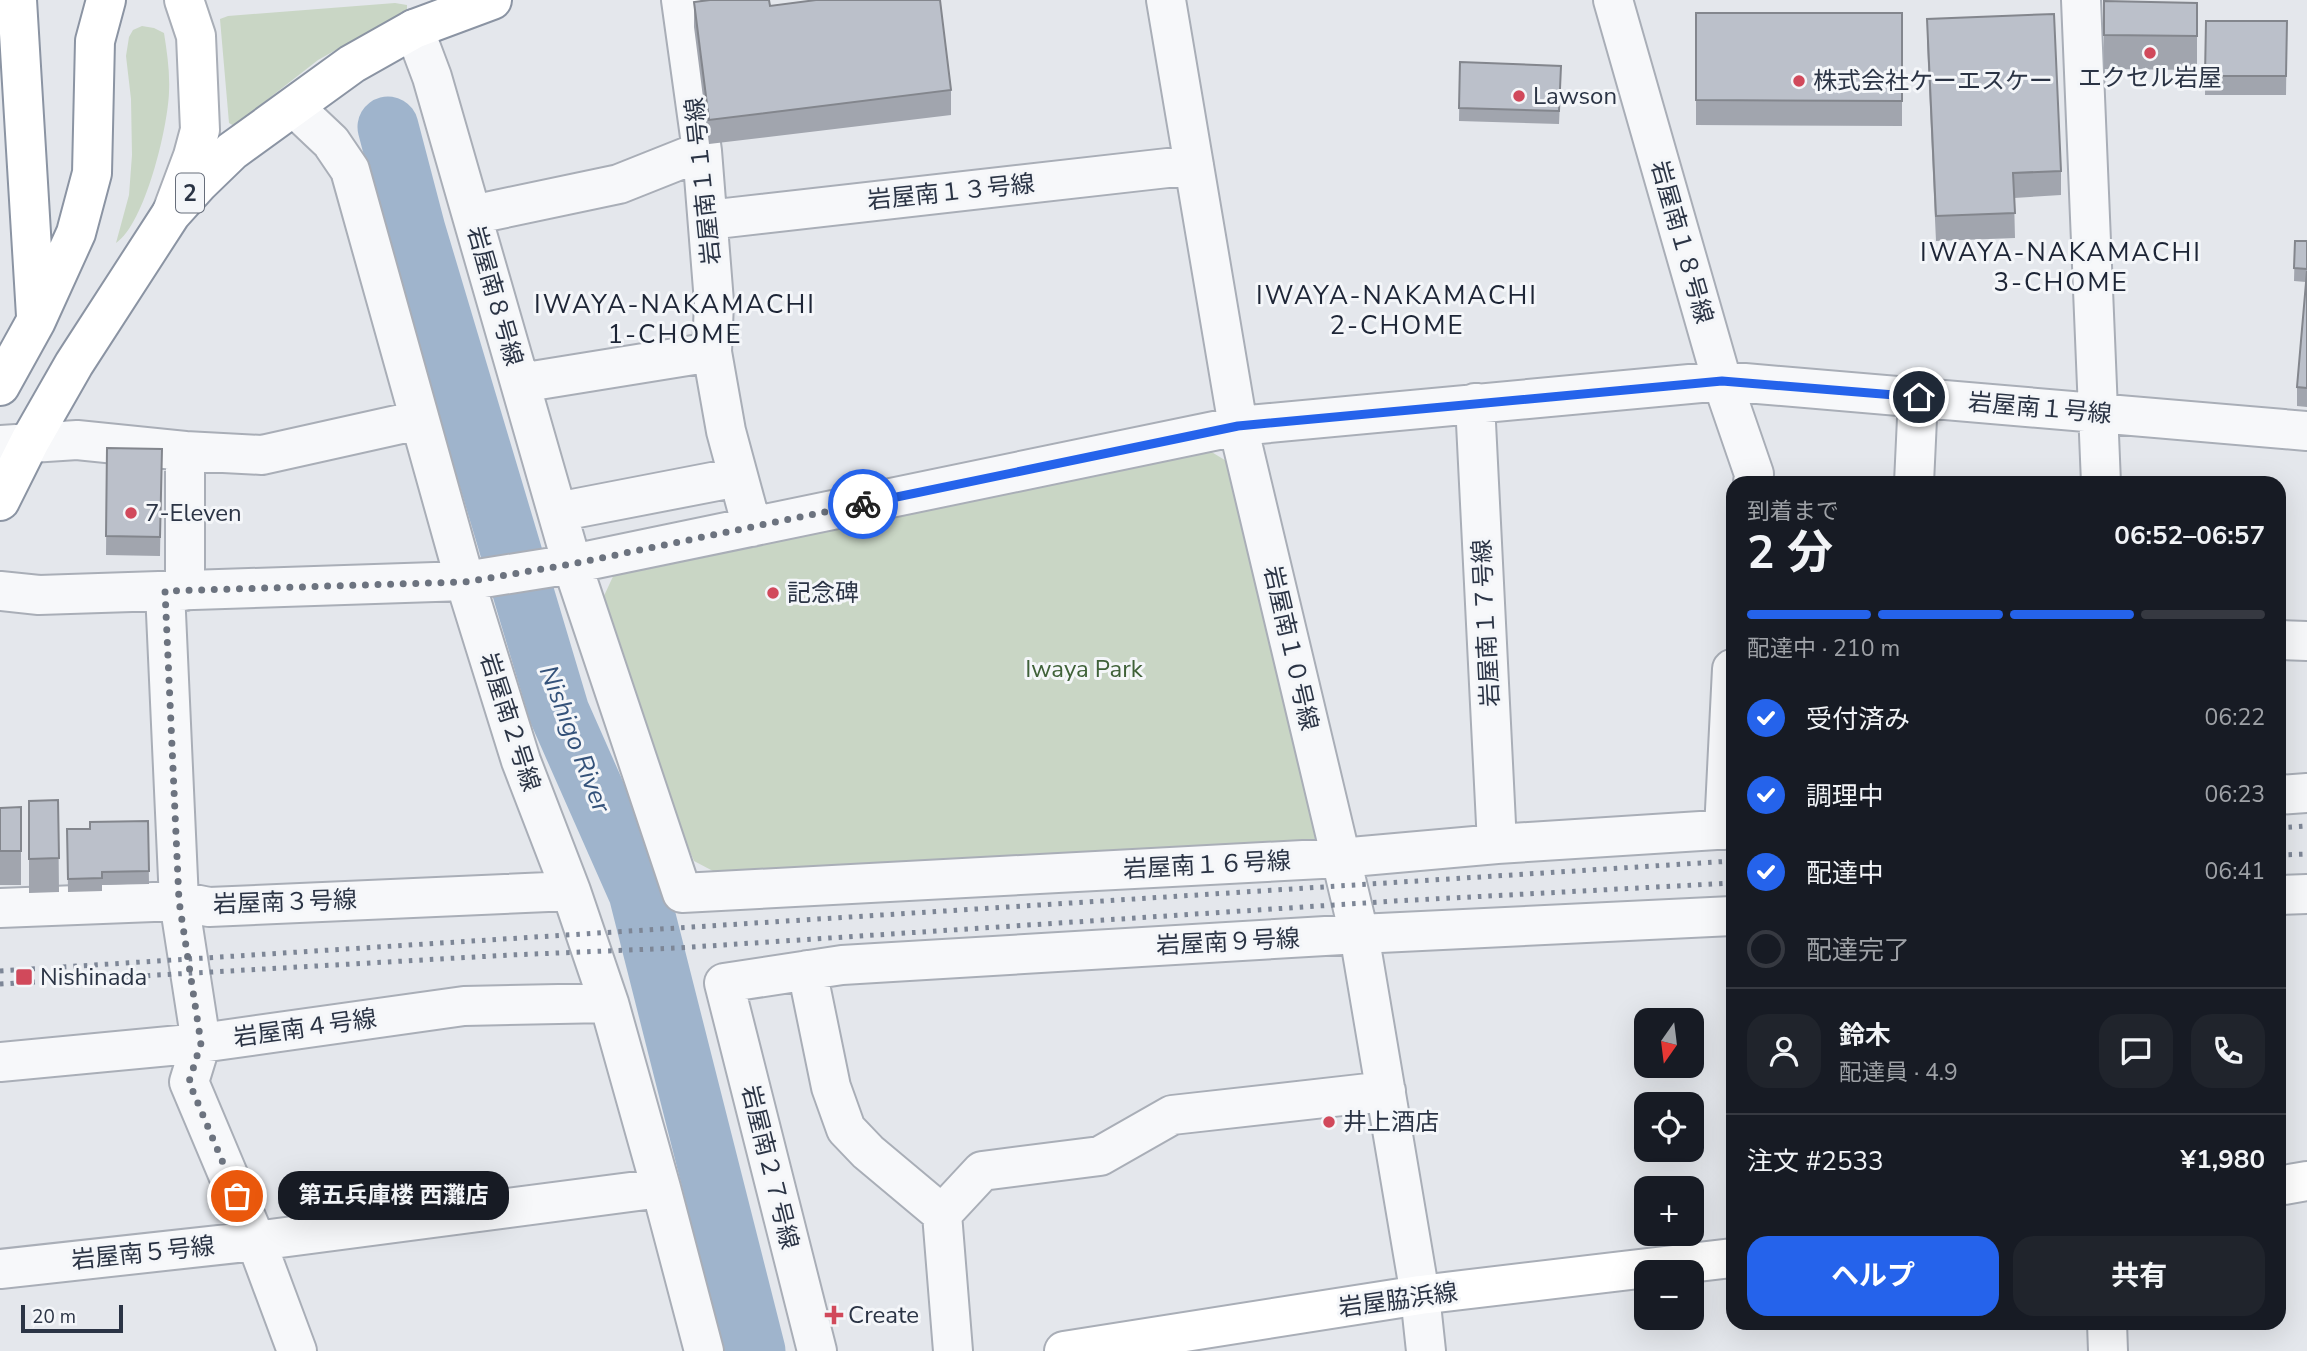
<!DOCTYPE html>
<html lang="ja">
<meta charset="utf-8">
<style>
:root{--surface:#171b24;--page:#20242c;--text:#f1f3f6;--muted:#9ea1a6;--line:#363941;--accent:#2563eb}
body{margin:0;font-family:"Nunito Sans","Noto Sans JP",sans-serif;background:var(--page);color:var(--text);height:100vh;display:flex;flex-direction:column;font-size:26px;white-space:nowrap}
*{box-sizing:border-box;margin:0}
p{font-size:23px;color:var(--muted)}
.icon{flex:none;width:38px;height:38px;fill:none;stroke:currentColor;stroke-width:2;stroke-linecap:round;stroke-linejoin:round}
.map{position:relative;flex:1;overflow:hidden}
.panel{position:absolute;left:1726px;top:476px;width:560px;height:854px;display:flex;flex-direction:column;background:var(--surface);border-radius:21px;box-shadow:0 7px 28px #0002}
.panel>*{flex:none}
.needle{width:46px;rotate:194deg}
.fabs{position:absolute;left:1634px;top:1008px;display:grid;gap:14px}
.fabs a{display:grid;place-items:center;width:70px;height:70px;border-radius:14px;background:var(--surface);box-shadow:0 7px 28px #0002;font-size:35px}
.scale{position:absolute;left:21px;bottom:18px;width:102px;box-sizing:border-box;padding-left:7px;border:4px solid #2b3445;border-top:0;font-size:19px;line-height:24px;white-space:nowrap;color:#2b3445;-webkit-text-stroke:5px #f4f6f9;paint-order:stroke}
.pin{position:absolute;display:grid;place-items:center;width:60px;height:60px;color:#fff;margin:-30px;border:4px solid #fff;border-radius:50%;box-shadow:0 2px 7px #0007}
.courier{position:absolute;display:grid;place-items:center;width:70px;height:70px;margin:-35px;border:5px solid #2563eb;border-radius:50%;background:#fff;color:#222;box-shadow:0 2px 9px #0007}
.bubble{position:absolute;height:49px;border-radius:21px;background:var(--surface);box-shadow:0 7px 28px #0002;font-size:23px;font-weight:700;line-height:49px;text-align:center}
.overview em{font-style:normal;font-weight:700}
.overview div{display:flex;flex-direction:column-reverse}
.overview{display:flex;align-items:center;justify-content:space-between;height:119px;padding:0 21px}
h1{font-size:46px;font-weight:700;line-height:52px}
.bar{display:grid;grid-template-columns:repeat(4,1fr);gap:10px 7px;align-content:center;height:84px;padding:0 21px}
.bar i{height:9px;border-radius:5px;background:var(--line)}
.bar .on{background:var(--accent)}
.bar p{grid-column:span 4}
.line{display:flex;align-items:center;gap:18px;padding:0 21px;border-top:2px solid var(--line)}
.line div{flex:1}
.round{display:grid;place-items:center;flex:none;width:74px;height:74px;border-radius:21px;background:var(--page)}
ol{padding:0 21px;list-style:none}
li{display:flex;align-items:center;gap:21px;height:77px}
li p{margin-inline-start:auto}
li .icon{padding:7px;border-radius:50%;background:var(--accent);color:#fff;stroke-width:4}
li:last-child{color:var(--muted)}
li i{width:38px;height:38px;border:4px solid var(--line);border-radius:50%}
.button{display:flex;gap:14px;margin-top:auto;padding:14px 21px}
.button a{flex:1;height:80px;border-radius:21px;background:var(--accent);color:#fff;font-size:28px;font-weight:700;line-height:80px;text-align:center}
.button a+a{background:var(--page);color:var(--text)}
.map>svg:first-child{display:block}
.green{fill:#c9d6c5}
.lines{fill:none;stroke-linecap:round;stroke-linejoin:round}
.river{stroke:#9fb4cc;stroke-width:61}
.street-casing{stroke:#a9aeb7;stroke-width:42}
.secondary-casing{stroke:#a9aeb7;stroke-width:42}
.highway-casing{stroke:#8b94a3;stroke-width:42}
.street{stroke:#f7f8fa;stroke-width:38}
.secondary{stroke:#fff;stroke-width:38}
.highway{stroke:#fff;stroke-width:38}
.rail{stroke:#7d8696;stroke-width:5;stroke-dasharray:3.5 7;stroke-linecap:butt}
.wall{fill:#a1a5ae}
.building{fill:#bbc0ca;stroke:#83868d;stroke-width:2}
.done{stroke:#6c737f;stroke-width:7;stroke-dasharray:0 12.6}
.route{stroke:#2563eb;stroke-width:9}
.poi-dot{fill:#d1495b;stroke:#f4f6f9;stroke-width:2.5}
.labels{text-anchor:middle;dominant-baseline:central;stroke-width:6;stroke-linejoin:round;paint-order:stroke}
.shield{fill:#f4f6f9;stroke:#676e7b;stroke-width:2}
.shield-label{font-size:23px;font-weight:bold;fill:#2b3445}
.poi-label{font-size:24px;fill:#2b3445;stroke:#f4f6f9;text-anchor:start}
.street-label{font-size:24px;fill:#2b3445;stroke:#f4f6f9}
.park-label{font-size:24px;fill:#3f6138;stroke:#f4f6f9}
.neighbourhood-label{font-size:26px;letter-spacing:2px;fill:#1d2536;stroke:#f4f6f9}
.water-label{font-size:26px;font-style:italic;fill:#34527a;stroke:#f4f6f9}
</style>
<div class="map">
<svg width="2307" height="1351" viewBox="0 0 2307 1351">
<rect width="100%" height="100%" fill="#e4e7ec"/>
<path class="green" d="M 395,3 L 407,5 L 407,10 L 318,60 L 250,113 L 236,127 L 229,123 L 220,19 L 228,16 Z
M 142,26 L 154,28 L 164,33 C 167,52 170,72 169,92 C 168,127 145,224 116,243 L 129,195 L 132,155 L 131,99 L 126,56 L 129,37 L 133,30 Z
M 1205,448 L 1233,465 L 1324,848 L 730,880 L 694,861 L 654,768 L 603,598 L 616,570 Z"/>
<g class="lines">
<path class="river" d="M 388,127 L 415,230 L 559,712 L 639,893 L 755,1351"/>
<defs>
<path id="street" d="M 681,0 L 702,151 L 714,302 L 712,352 L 726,431 L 752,527
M 1166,0 L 1238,426 L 1359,934 L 1420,1295 L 1426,1351
M 1613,0 L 1722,381 L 1754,474 L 1753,483
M 2081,0 L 2101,483
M 414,29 L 432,77 L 572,564 L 682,893 L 1340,858 L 1497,844 L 1732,829
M 294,107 L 331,142 L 350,170 L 465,581 L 521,761 L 571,891 L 609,1003 L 661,1188 L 704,1351
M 472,215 L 619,184 L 702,151
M 708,220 L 1194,165
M 520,383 L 712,352
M 1475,403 L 1497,844
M 0,445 L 77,440 L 185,451 L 185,591
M 185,451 L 262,455 L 419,420
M 1914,483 L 1918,397
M 557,512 L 738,477
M 0,591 L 39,595 L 465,581 L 572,564 L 1238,426 L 1722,381 L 2307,431
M 165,591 L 179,901 L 201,1043 L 189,1082 L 256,1241 L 297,1351
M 2278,640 L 2307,641
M 2278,795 L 2307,793
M 1724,830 L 1732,669
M 2278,895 L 2307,894
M 0,908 L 179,901 L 209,907 L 571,891
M 807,970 L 831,1087 L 846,1129 L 868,1152 L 942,1214 L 953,1351
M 0,1062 L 201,1043 L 464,1006 L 609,1003
M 942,1214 L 982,1171 L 1100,1156 L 1172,1115 L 1386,1091
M 0,1269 L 256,1241 L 661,1188
M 2107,1323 L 2108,1351
M 817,1351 L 724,983 L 842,965 L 1359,934 L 1732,916"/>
<path id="secondary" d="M 172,212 L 193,156 L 200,130 L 196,36 L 184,0
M 2278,1186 L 2307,1181
M 1064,1351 L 1420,1295 L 1732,1258"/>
<path id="highway" d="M 17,0 L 36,316
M 0,386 L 36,321 L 76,233 L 92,173 L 95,41 L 106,0
M 0,501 L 30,441 L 74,364 L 171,214 L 199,183 L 232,151 L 352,64 L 414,29 L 492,0"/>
</defs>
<use href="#street" class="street-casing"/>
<use href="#secondary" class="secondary-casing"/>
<use href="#highway" class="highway-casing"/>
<use href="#street" class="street"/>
<use href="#secondary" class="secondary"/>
<use href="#highway" class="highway"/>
<path class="rail" d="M 2278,828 L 2307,826
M 2278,855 L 2307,854
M 0,971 L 1732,861
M 0,984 L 510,955 L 677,948 L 1395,901 L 1732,883"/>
</g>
<path class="wall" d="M 2104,1 L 2197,3 L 2197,70 L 2104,69 Z
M 694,2 L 770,6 L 951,90 L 951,115 L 709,144 L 694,27 Z
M 1696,13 L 1902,13 L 1902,126 L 1696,125 Z
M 1927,19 L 2061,171 L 2061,195 L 2014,198 L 2015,238 L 1936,241 L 1927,43 Z
M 2206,21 L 2287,21 L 2286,95 L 2205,95 Z
M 1460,62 L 1561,79 L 1559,124 L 1459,121 Z
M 2295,241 L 2307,241 L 2307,407 L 2297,406 L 2297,387 L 2306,282 L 2294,281 Z
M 107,448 L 162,449 L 160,556 L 106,555 Z
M 58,800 L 59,892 L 29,893 L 29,801 Z
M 21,807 L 21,885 L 0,885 L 0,808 Z
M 148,821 L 149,884 L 102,885 L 102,891 L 68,892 L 67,829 L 90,829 Z"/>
<path class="building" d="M 710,0 L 769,0 L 770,6 L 816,0 L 940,0 L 951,90 L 709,120 L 694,2 Z
M 2104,1 L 2197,3 L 2197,36 L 2104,35 Z
M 1696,13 L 1902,13 L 1902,101 L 1696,100 Z
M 2054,14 L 2061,171 L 2013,173 L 2015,213 L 1936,216 L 1927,19 Z
M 2206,21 L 2287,21 L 2286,76 L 2205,76 Z
M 1460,62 L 1561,66 L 1559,111 L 1459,108 Z
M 2295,241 L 2307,241 L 2307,269 L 2294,268 Z
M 2307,271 L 2307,388 L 2297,387 Z
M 107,448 L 162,449 L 160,537 L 106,536 Z
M 58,800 L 59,858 L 29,859 L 29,801 Z
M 21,807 L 21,851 L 0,851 L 0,808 Z
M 148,821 L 149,871 L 102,872 L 102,878 L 68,879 L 67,829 L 90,829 L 90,822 Z"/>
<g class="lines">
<path class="done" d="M 237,1196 L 189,1082 L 201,1043 L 179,901 L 165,591 L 465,582 L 572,564 L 863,504"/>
<path class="route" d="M 863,504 L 1238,426 L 1722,381 L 1919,397"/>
</g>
<g class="poi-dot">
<circle cx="2150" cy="53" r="7"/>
<circle cx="1799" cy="81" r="7"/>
<circle cx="1519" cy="96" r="7"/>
<circle cx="131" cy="513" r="7"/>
<circle cx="773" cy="593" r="7"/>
<rect x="15" y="968" width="18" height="18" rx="3.5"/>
<circle cx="1329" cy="1122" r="7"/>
<path d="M830.5 1304.5h7v7h7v7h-7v7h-7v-7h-7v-7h7z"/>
</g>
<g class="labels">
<rect class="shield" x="176" y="173.5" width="28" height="39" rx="5"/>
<g class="shield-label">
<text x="190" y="193">2</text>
</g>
<g class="poi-label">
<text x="2150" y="78" text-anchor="middle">エクセル岩屋</text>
<text x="1813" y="81">株式会社ケーエスケー</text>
<text x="1533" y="96">Lawson</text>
<text x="145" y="513">7-Eleven</text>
<text x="787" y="593">記念碑</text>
<text x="40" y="977">Nishinada</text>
<text x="1343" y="1122">井上酒店</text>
<text x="848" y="1315">Create</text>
</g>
<g class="street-label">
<text transform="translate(703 181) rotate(-96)">岩屋南１１号線</text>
<text transform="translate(951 192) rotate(-6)">岩屋南１３号線</text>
<text transform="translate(1682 242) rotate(74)">岩屋南１８号線</text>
<text transform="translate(495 296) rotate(74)">岩屋南８号線</text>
<text transform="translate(2040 408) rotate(5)">岩屋南１号線</text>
<text transform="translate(1486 623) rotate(-93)">岩屋南１７号線</text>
<text transform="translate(1291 648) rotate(77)">岩屋南１０号線</text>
<text transform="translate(510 722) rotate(72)">岩屋南２号線</text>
<text transform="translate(1207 865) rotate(-3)">岩屋南１６号線</text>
<text transform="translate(285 902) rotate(-2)">岩屋南３号線</text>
<text transform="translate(1228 942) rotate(-3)">岩屋南９号線</text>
<text transform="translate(305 1028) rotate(-8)">岩屋南４号線</text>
<text transform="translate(770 1167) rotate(76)">岩屋南２７号線</text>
<text transform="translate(143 1253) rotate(-6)">岩屋南５号線</text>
<text transform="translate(1398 1300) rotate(-8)">岩屋脇浜線</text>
</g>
<g class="park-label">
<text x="1084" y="669">Iwaya Park</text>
</g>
<g class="neighbourhood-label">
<text x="2061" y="252">IWAYA-NAKAMACHI<tspan x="2061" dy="30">3-CHOME</tspan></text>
<text x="1397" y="295">IWAYA-NAKAMACHI<tspan x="1397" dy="30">2-CHOME</tspan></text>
<text x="675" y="304">IWAYA-NAKAMACHI<tspan x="675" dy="30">1-CHOME</tspan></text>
</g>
<g class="water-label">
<text transform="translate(575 739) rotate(69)">Nishigo River</text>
</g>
</g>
</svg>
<div class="fabs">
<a><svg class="needle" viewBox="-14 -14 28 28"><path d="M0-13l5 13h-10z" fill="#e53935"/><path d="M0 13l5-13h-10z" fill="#9ea1a6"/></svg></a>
<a><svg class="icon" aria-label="locate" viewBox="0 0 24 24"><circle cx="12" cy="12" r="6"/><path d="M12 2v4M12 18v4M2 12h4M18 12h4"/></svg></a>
<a>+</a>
<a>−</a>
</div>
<div class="scale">20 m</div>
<div class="pin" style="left:237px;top:1196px;background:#ea580c"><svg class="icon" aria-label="bag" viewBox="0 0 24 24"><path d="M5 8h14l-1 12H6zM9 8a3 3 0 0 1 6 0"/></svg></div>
<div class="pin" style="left:1919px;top:397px;background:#1f2937"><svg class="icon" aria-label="home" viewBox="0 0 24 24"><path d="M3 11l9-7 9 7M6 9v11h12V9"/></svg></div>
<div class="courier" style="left:863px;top:504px"><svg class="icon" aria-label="bike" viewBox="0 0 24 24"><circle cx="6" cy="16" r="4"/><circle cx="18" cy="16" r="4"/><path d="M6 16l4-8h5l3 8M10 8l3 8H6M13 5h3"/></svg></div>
<div class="bubble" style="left:278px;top:1171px;width:231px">第五兵庫楼 西灘店</div>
<section class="panel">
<div class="overview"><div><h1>2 分</h1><p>到着まで</p></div><em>06:52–06:57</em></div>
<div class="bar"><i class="on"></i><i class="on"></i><i class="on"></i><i></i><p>配達中 · 210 m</p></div>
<ol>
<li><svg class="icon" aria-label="check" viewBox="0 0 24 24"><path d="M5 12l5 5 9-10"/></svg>受付済み<p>06:22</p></li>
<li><svg class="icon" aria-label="check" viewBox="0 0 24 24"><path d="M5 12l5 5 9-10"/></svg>調理中<p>06:23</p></li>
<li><svg class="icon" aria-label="check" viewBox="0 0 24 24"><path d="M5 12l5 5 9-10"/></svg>配達中<p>06:41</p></li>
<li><i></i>配達完了</li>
</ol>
<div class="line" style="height:126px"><a class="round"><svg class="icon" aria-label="person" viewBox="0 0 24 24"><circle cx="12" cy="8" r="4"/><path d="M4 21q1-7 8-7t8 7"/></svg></a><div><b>鈴木</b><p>配達員 · 4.9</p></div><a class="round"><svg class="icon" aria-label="chat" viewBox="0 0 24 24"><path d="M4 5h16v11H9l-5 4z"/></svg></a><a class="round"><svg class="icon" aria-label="phone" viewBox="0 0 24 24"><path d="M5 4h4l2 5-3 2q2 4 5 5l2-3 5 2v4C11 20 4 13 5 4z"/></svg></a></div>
<div class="line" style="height:91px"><div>注文 #2533</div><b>¥1,980</b></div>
<div class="button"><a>ヘルプ</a><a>共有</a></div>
</section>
</div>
